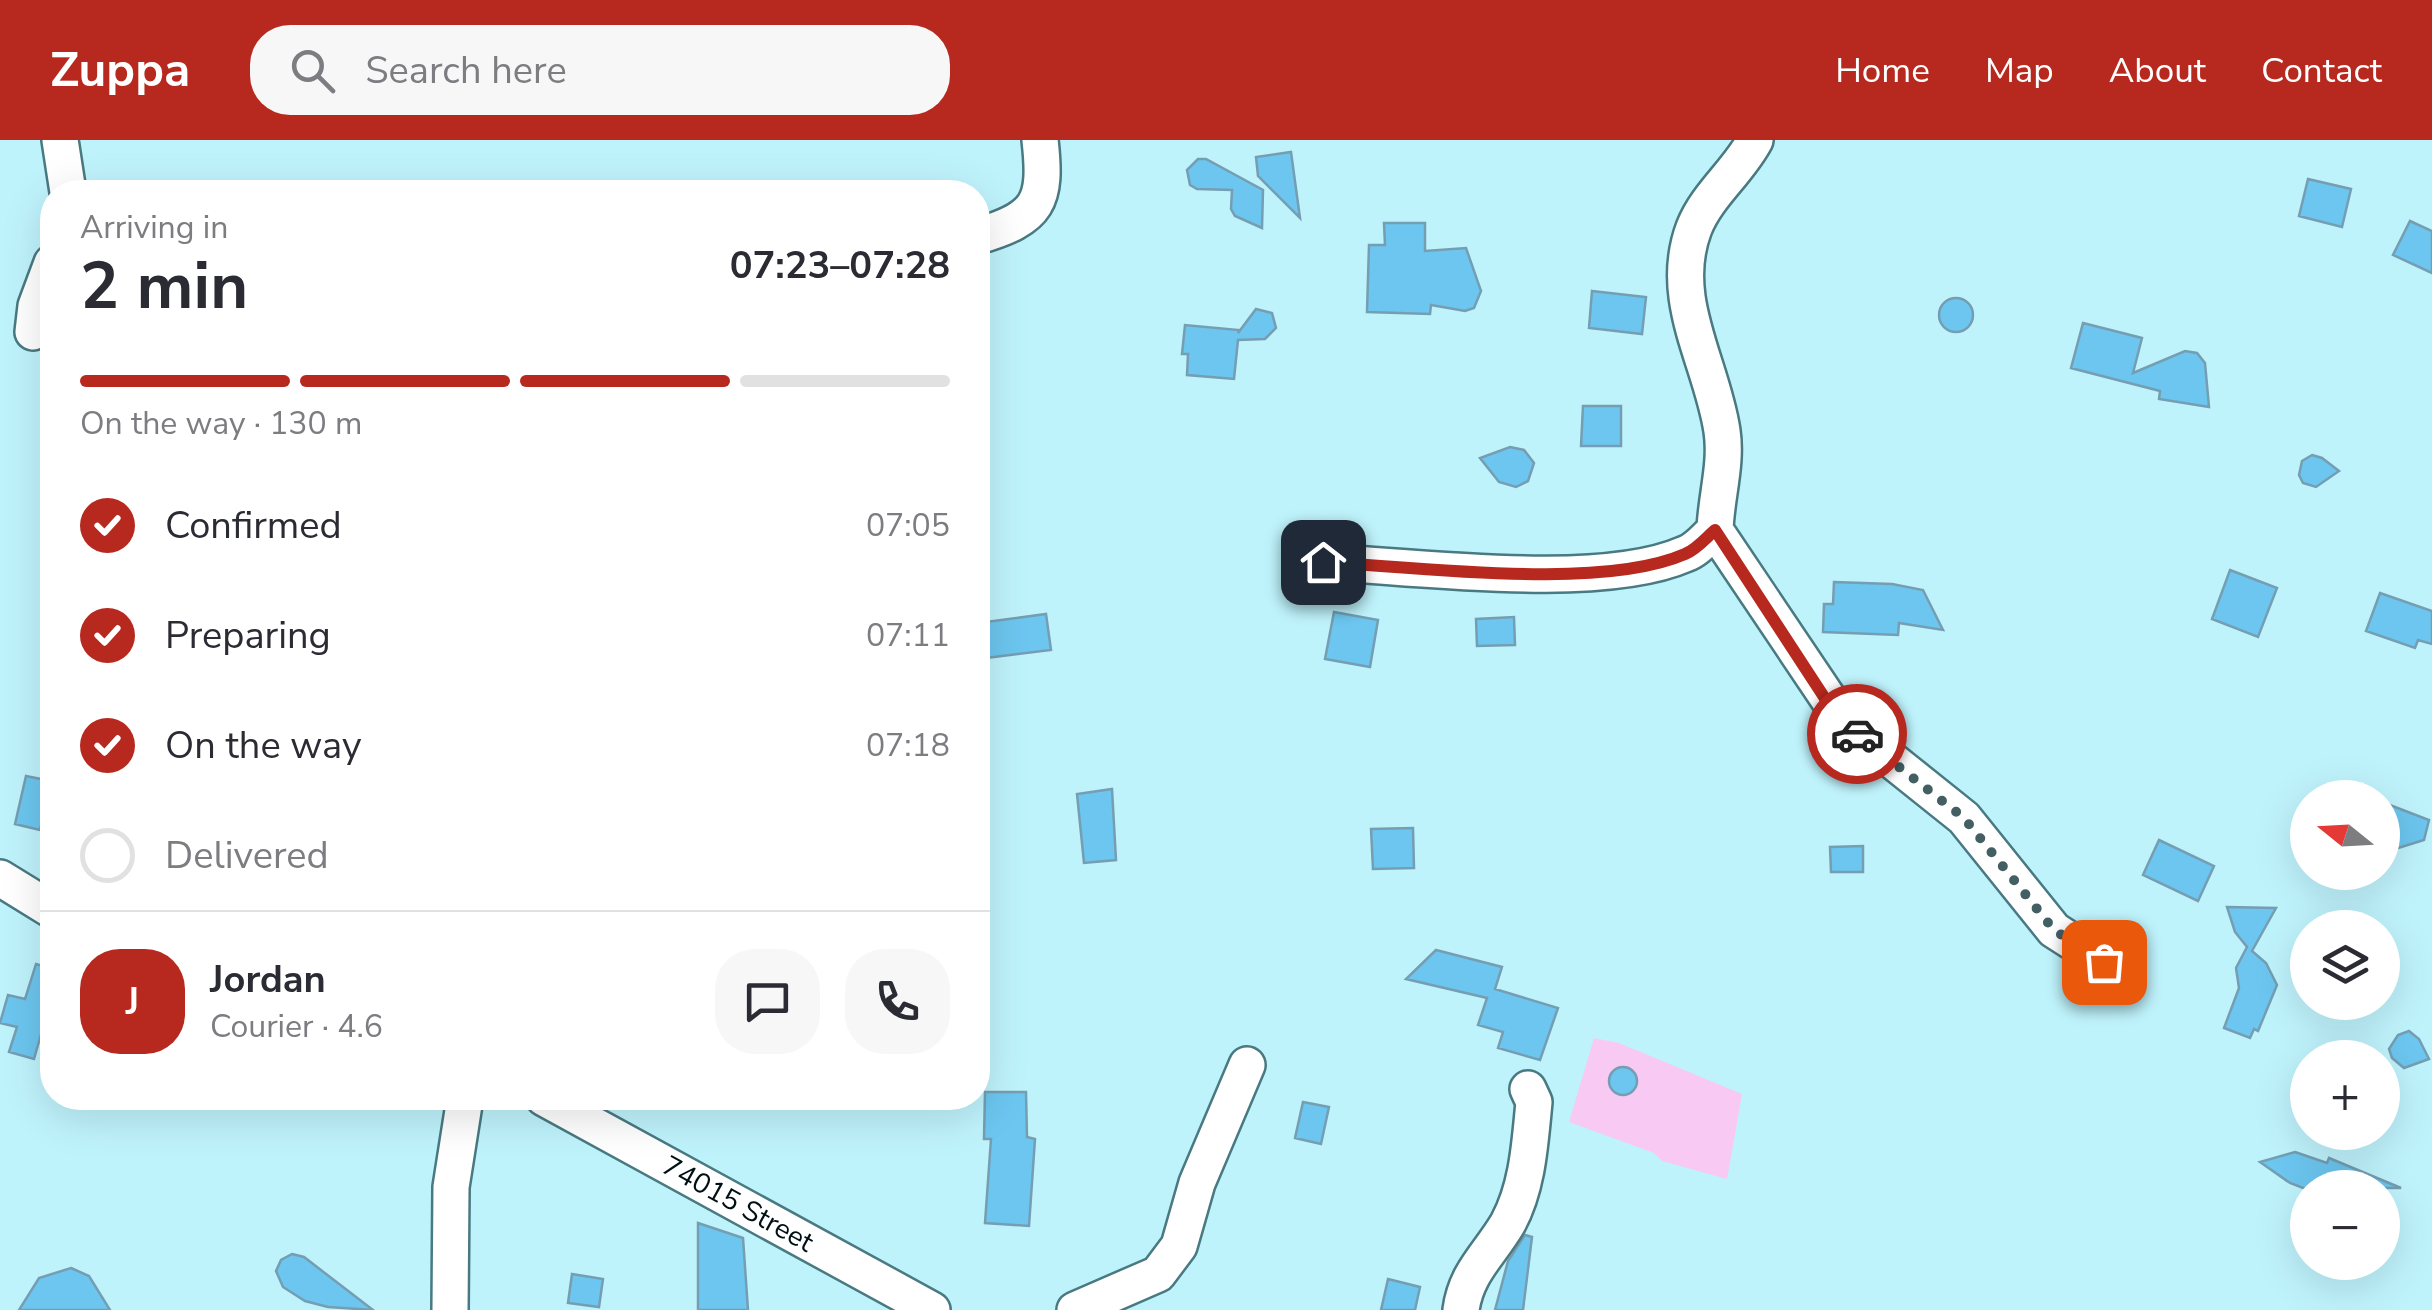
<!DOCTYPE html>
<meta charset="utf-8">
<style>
:root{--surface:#fff;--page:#f7f7f7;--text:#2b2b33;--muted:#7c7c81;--line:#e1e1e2;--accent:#b7291e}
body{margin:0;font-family:"Nunito Sans",sans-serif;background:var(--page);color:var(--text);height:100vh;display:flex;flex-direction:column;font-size:38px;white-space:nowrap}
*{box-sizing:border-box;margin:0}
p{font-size:32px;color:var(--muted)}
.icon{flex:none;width:55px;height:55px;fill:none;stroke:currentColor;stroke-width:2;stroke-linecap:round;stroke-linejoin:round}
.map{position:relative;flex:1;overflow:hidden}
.side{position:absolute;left:40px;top:40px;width:950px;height:930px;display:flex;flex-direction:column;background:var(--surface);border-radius:40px;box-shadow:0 10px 40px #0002}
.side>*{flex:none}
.needle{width:65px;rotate:288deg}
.tools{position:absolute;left:2290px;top:640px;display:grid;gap:20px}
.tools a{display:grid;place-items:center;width:110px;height:110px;border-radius:50%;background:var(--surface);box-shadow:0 10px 40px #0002;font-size:50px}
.pin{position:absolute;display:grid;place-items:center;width:85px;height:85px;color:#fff;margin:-42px;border-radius:20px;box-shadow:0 5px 15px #0006}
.courier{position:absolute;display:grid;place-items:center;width:100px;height:100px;margin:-50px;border:8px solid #b7291e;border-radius:50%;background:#fff;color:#222;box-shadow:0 2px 12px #0007}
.headline em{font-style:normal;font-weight:700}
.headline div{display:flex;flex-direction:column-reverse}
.headline{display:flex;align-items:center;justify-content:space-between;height:170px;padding:0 40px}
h1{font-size:65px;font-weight:700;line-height:75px}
.bar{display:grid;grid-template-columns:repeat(4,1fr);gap:15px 10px;align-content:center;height:120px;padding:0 40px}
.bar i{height:12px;border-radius:8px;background:var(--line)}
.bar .on{background:var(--accent)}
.bar p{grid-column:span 4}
.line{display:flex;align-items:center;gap:25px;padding:0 40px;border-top:2px solid var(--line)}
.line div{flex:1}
.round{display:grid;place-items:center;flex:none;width:105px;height:105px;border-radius:40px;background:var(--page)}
ol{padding:0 40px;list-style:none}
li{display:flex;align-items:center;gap:30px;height:110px}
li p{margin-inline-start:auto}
li .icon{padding:10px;border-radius:50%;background:var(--accent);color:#fff;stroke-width:4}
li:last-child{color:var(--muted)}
li i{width:55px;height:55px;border:5px solid var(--line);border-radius:50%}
header{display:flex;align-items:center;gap:60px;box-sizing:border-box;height:140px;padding:0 50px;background:var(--accent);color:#fff}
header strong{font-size:48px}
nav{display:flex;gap:55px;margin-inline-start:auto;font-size:35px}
.search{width:700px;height:90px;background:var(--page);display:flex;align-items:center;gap:25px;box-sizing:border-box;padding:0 35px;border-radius:40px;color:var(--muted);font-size:38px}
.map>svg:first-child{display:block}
.green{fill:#f8c9f3}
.building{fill:#6cc6ef;stroke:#759eb2;stroke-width:2.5}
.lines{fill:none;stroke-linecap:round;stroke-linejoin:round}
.minor-casing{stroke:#497981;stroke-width:40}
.minor{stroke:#fff;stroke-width:35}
.done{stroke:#435f64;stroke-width:10;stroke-dasharray:0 18}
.route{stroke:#b7291e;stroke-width:12}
.labels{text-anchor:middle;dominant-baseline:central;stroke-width:10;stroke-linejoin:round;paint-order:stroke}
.street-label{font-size:28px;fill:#000f12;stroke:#fff}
</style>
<header>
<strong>Zuppa</strong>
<div class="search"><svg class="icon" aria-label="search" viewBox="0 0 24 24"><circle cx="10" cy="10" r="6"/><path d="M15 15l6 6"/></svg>Search here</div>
<nav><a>Home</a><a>Map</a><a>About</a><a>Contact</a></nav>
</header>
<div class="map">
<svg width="2432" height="1170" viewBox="0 0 2432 1170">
<rect width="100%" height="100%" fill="#bff3fc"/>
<path class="green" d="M 1594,898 L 1619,903 L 1742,954 L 1727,1039 L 1662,1021 L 1654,1013 L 1569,982 Z"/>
<path class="building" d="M 1291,12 L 1300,78 L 1258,36 L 1256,17 Z
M 1198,19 L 1206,19 L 1263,50 L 1262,88 L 1235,76 L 1231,69 L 1232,50 L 1197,49 L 1190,45 L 1187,30 Z
M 2308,39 L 2351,49 L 2342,87 L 2299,76 Z
M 2410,81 L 2432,91 L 2432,133 L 2393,115 Z
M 1384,83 L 1425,83 L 1425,111 L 1466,108 L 1481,151 L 1474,168 L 1465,171 L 1431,165 L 1430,174 L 1367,172 L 1369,105 L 1385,105 Z
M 1592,151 L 1646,157 L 1642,194 L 1589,188 Z
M1939 175a17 17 0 1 1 34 0a17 17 0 1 1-34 0Z
M 1256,169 L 1272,173 L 1276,188 L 1265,199 L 1238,200 L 1234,239 L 1187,235 L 1188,214 L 1182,214 L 1185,185 L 1239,190 L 1238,193 Z
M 2083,183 L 2142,198 L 2133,233 L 2185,211 L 2197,213 L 2205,223 L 2209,267 L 2159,259 L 2160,251 L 2071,228 Z
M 1583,266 L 1621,266 L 1621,306 L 1581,306 Z
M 1510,307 L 1524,310 L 1534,323 L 1528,341 L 1516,347 L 1499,342 L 1480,318 Z
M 2312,315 L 2322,318 L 2339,331 L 2316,347 L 2303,343 L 2299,335 L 2302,321 Z
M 2230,430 L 2277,448 L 2258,497 L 2212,479 Z
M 1834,442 L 1892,444 L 1923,450 L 1943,490 L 1899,483 L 1898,495 L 1823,492 L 1824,464 L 1833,464 Z
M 2380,453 L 2432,471 L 2432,504 L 2418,500 L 2415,508 L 2366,491 Z
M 1334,472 L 1378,480 L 1370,527 L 1325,519 Z
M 1046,474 L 1051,510 L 978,519 L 978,483 Z
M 1514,477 L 1515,505 L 1477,506 L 1476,479 Z
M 26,636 L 51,641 L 40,690 L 15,684 Z
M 1112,649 L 1116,720 L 1084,723 L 1077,654 Z
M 2382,662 L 2429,680 L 2424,700 L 2382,713 Z
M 1413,688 L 1414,728 L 1373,729 L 1371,689 Z
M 2159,700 L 2214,726 L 2198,761 L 2143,735 Z
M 1863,706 L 1863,732 L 1831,732 L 1830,707 Z
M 2227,767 L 2276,768 L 2252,811 L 2266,823 L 2277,845 L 2258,891 L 2254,889 L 2250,898 L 2224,888 L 2239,848 L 2236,828 L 2247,807 L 2235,792 Z
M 1436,810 L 1502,827 L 1495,849 L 1558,868 L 1540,920 L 1498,908 L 1503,892 L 1478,885 L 1487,858 L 1406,839 Z
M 36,824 L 52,829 L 49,866 L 52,867 L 52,895 L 42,891 L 34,919 L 9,912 L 17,887 L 0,883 L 8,855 L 25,859 Z
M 2409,891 L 2419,899 L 2429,919 L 2404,928 L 2392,918 L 2389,909 L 2398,895 Z
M1609 941a14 14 0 1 1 28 0a14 14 0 1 1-28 0Z
M 985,952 L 1026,952 L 1027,997 L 1035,999 L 1029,1086 L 985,1083 L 991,999 L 984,999 Z
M 1303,962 L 1329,967 L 1321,1004 L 1295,998 Z
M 2295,1012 L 2327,1023 L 2329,1018 L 2401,1048 L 2303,1048 L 2290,1043 L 2260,1022 Z
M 698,1083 L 743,1098 L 748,1170 L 698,1170 Z
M 1525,1095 L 1532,1097 L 1523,1170 L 1495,1170 L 1508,1121 Z
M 292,1114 L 304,1117 L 373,1170 L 328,1167 L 305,1161 L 283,1147 L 276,1131 L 281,1120 Z
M 71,1128 L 89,1136 L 110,1170 L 19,1170 L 39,1138 Z
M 572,1134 L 603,1139 L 599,1167 L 568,1163 Z
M 1388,1139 L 1420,1147 L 1415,1170 L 1381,1170 Z"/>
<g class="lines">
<defs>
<path id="minor" d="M 60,0 L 68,52
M 1755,0 C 1738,32 1707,55 1694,88 C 1667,159 1712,223 1722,291 C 1727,324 1716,357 1715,390 L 1844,582 L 1964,678 L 2054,790 L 2104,822
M 978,96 C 1039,78 1047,62 1040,0
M 33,192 L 36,166 L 52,123
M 1323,422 C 1418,427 1601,451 1685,414 C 1697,410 1706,398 1715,390
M 0,738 L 52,770
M 544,958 L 932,1170
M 450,1170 L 451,1047 L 465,958
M 1075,1170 L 1158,1134 L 1179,1106 L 1197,1043 L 1247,925
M 1461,1170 C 1466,1132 1490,1114 1508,1083 C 1528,1046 1530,1002 1534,962 L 1528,949"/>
</defs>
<use href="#minor" class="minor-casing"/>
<use href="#minor" class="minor"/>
</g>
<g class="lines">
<path class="done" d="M 1857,594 L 1964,678 L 2054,790 L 2104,822"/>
<path class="route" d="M 1323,422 C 1418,427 1601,451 1685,414 C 1696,410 1706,398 1715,390 L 1826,560 L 1857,594"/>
</g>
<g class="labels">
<g class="street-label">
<text transform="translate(738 1064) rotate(29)">74015 Street</text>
</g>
</g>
</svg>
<div class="tools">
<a><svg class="needle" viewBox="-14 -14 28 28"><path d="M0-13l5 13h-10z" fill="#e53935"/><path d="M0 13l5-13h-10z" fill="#7c7c81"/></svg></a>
<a><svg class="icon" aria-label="layers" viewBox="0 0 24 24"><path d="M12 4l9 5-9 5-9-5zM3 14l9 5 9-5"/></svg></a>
<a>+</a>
<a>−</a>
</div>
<div class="pin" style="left:2104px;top:822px;background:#ea580c"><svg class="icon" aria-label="bag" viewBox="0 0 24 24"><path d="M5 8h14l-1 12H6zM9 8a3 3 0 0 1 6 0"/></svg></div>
<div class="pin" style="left:1323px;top:422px;background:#1f2937"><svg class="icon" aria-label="home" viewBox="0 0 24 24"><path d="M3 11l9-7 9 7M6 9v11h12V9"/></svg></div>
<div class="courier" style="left:1857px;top:594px"><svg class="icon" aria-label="car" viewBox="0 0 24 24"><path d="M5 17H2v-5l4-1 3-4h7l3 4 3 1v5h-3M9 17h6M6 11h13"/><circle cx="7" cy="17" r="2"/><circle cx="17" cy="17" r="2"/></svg></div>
<section class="side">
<div class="headline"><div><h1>2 min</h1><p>Arriving in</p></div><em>07:23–07:28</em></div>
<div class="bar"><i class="on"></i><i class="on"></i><i class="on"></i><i></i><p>On the way · 130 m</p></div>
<ol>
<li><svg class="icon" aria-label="check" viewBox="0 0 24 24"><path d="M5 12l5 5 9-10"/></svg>Confirmed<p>07:05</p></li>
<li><svg class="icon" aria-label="check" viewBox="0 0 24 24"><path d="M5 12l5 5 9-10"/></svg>Preparing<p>07:11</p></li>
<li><svg class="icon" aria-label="check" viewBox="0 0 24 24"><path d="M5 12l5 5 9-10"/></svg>On the way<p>07:18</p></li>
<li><i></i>Delivered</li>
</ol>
<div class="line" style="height:180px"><b class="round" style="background:var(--accent);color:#fff">J</b><div><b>Jordan</b><p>Courier · 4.6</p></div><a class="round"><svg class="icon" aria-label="chat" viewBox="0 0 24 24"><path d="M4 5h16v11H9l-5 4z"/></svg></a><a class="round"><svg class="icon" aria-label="phone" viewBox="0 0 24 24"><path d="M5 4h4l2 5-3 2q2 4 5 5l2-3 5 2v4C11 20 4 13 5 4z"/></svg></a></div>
</section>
</div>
